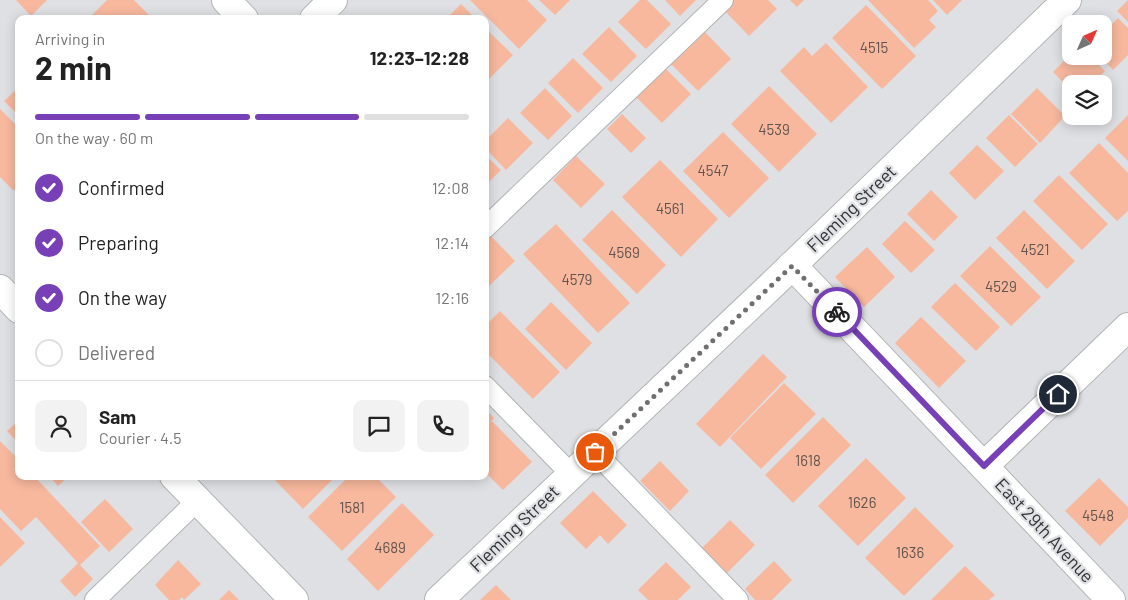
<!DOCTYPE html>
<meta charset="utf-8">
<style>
:root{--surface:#fff;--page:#f2f2f2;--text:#222;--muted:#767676;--line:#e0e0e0;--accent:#7740b7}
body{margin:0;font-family:Barlow,sans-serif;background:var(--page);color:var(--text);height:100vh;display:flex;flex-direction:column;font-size:19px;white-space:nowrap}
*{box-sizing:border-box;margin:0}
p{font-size:16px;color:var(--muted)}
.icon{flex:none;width:28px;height:28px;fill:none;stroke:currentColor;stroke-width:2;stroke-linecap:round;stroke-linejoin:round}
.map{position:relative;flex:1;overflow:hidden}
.side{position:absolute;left:15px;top:15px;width:474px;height:465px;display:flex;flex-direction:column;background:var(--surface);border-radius:10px;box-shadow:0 2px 12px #0003}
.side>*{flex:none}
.needle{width:32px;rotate:45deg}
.tools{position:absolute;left:1062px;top:15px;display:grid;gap:10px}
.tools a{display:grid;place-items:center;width:50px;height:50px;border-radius:10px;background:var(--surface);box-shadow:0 2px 12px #0003;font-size:25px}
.pin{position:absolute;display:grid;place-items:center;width:42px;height:42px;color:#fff;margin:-21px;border:2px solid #fff;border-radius:50%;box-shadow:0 1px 5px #0007}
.courier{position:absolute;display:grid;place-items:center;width:50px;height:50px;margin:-25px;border:4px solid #7740b7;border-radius:50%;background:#fff;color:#222;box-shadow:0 1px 6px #0007}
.headline em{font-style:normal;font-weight:700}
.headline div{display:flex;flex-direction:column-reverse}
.headline{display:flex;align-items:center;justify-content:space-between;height:85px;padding:0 20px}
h1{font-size:32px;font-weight:700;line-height:38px}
.bar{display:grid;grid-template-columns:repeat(4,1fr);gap:8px 5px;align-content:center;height:60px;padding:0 20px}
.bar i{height:6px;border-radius:4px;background:var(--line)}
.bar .selected{background:var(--accent)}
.bar p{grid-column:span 4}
.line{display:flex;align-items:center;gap:12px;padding:0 20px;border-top:1px solid var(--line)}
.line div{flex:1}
.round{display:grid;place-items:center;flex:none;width:52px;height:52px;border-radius:10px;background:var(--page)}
ol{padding:0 20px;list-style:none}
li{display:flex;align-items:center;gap:15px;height:55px}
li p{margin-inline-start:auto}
li .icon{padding:5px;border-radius:50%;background:var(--accent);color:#fff;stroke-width:4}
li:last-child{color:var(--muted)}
li i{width:28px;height:28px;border:2px solid var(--line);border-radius:50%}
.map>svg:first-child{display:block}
.building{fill:#f7b89e}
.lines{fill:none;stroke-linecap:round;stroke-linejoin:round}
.service-casing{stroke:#b2b4b6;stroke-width:22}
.minor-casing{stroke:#b2b4b6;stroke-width:30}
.service{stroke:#fff;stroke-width:20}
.minor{stroke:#fff;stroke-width:28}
.done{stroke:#6e6f71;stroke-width:5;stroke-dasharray:0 9}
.route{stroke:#7740b7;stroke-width:6}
.labels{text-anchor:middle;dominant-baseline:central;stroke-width:4.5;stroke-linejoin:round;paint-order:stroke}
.number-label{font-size:15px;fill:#62544e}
.street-label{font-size:18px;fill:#313233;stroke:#dee0e3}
</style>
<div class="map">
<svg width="1128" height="600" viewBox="0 0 1128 600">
<rect width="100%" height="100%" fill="#dee0e3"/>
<path class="building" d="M 16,0 L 47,0 L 31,16 Z
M 107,0 L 134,0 L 153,19 L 88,19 Z
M 470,0 L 527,0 L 547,20 L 519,49 Z
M 539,0 L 570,0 L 555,15 Z
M 640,0 L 647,0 L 671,24 L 646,49 L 618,22 Z
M 665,0 L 696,0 L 680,16 Z
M 729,0 L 768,0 L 777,9 L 749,36 L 725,11 Z
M 790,0 L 804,0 L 797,7 Z
M 868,0 L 928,0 L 938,11 L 929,20 L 936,27 L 914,48 Z
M 933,0 L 962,0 L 947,15 Z
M 1128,0 L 1128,22 L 1117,11 Z
M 461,4 L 476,19 L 446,19 Z
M 866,5 L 916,56 L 882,89 L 832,38 Z
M 1118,18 L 1128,28 L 1128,55 L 1113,70 L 1100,56 L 1104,56 L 1104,32 Z
M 609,27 L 637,56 L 611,82 L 582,54 Z
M 485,28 L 513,55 L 485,83 Z
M 703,30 L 731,59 L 698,91 L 670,63 Z
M 826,43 L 868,87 L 831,123 L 780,71 L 804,47 L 812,56 Z
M 1071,54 L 1071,56 L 1090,56 L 1105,71 L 1092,84 L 1071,84 L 1071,90 L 1053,72 Z
M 573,58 L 603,88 L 578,113 L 548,83 Z
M 663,66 L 691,94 L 662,123 L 634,95 Z
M 769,86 L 817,134 L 779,172 L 731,124 Z
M 19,87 L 19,116 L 4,101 Z
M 545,88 L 572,116 L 548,140 L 520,113 Z
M 1037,88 L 1065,116 L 1040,143 L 1011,114 Z
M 0,109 L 19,128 L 19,186 L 14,191 L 0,177 Z
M 622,114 L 646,138 L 631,153 L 607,129 Z
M 1009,115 L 1038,144 L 1015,167 L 986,138 Z
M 1128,115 L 1128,161 L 1105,138 Z
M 508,118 L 533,143 L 506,170 L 485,148 L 485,141 Z
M 723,132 L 769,178 L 729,218 L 683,171 Z
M 1099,143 L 1128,173 L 1128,211 L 1117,221 L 1069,173 Z
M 977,145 L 1004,171 L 975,200 L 949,173 Z
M 485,155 L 501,170 L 485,186 Z
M 576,156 L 605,184 L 581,208 L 553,180 Z
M 660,160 L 718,219 L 681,257 L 622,197 Z
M 1059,175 L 1108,224 L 1082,250 L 1033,201 Z
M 931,190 L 958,217 L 934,241 L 907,214 Z
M 612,210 L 666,265 L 637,294 L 582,240 Z
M 1024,210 L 1075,261 L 1047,289 L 996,238 Z
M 905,221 L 935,250 L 911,273 L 882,244 Z
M 556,224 L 630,303 L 598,333 L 523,254 Z
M 489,234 L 515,261 L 487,288 L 485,238 Z
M 990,246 L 1041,297 L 1011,326 L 960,276 Z
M 867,247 L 895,277 L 864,307 L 835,277 Z
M 955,283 L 1000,327 L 976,351 L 931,307 Z
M 551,302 L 592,343 L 566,370 L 525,329 Z
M 500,311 L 560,372 L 533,399 L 485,351 L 485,326 Z
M 921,317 L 966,361 L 939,388 L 895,343 Z
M 763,354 L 787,377 L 720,447 L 696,424 Z
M 784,383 L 816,414 L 761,469 L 730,438 Z
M 485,409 L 494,418 L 488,424 L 492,421 L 532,462 L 503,490 L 485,472 Z
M 823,417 L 851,445 L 793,503 L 765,475 Z
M 19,420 L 19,444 L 7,431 Z
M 0,441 L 19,460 L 19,476 L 34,476 L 100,546 L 80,565 L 93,579 L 75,597 L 60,581 L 78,563 L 36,517 L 21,531 L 0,509 Z
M 866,458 L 906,498 L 858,546 L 818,506 Z
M 660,461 L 689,491 L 670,511 L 640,481 Z
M 49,476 L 69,476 L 58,486 Z
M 271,476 L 336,476 L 303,509 Z
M 349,476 L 375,476 L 396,497 L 342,551 L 308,517 Z
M 1099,478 L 1128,507 L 1128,518 L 1100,546 L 1065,511 Z
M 593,491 L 627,525 L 608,544 L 600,535 L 586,549 L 560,523 Z
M 105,499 L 133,529 L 109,552 L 81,522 Z
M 402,503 L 434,535 L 378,591 L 347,559 Z
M 915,507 L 954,546 L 904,596 L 865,558 Z
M 0,517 L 25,543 L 0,567 Z
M 730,520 L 755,545 L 723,577 L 698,552 Z
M 178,560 L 201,584 L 184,600 L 182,597 L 179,600 L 169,600 L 155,585 Z
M 774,561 L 792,580 L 772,600 L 755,600 L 745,589 Z
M 666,562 L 691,587 L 678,600 L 648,600 L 638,590 Z
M 965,566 L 995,595 L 989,600 L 931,600 Z
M 496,585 L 511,600 L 480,600 Z
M 229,590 L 239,600 L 219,600 Z"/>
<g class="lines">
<defs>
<path id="service" d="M 485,228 L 723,0
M 485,386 L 571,474
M 595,452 L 738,600
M 95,600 L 197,501"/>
<path id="minor" d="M 226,0 L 244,19
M 314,19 L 333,0
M 792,265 L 1111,600
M 0,289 L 19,309
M 984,466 L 1128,327
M 174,476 L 294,600
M 439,600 L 774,283 L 1067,0"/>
</defs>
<use href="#service" class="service-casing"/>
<use href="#minor" class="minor-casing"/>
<use href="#service" class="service"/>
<use href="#minor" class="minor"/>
</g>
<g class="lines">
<path class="done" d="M 595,452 L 792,266 L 837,312"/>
<path class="route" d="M 837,312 L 984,466 L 1058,394"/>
</g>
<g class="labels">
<g class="number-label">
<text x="874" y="47">4515</text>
<text x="774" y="129">4539</text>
<text x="713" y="170">4547</text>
<text x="670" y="208">4561</text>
<text x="1035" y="249">4521</text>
<text x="624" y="252">4569</text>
<text x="577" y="279">4579</text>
<text x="1001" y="286">4529</text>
<text x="808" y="460">1618</text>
<text x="862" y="502">1626</text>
<text x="352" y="507">1581</text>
<text x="1098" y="515">4548</text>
<text x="390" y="547">4689</text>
<text x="910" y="552">1636</text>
</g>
<g class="street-label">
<text transform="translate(851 208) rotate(-44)">Fleming Street</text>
<text transform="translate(514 528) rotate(-44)">Fleming Street</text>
<text transform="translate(1045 530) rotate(47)">East 29th Avenue</text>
</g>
</g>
</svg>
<div class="tools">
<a><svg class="needle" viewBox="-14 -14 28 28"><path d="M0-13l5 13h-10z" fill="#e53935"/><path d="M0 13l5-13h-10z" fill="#767676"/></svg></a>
<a><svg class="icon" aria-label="layers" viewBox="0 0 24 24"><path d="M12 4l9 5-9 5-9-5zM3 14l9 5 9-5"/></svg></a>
</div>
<div class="pin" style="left:595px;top:452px;background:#ea580c"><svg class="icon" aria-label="bag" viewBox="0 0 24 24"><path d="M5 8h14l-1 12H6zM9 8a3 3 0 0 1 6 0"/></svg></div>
<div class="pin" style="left:1058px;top:394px;background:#1f2937"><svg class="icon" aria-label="home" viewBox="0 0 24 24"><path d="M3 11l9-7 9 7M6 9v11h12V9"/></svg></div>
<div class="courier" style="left:837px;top:312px"><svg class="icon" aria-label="bike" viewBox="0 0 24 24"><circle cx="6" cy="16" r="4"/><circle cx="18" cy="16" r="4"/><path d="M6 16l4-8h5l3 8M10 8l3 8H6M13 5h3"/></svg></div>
<section class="side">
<div class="headline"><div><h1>2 min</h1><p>Arriving in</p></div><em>12:23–12:28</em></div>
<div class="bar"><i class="selected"></i><i class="selected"></i><i class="selected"></i><i></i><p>On the way · 60 m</p></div>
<ol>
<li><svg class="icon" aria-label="check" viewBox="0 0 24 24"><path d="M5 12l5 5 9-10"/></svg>Confirmed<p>12:08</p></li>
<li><svg class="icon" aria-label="check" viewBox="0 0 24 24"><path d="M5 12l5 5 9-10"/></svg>Preparing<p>12:14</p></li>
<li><svg class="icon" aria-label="check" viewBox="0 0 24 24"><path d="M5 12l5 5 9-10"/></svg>On the way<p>12:16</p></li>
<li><i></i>Delivered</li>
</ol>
<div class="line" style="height:90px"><a class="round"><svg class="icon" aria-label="person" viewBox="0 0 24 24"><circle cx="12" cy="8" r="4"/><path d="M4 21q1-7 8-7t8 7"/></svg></a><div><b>Sam</b><p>Courier · 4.5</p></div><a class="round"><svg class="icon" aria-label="chat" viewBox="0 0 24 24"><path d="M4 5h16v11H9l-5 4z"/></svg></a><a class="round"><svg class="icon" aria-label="phone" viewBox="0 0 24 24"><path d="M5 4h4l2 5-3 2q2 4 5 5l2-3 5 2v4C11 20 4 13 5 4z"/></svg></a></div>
</section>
</div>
